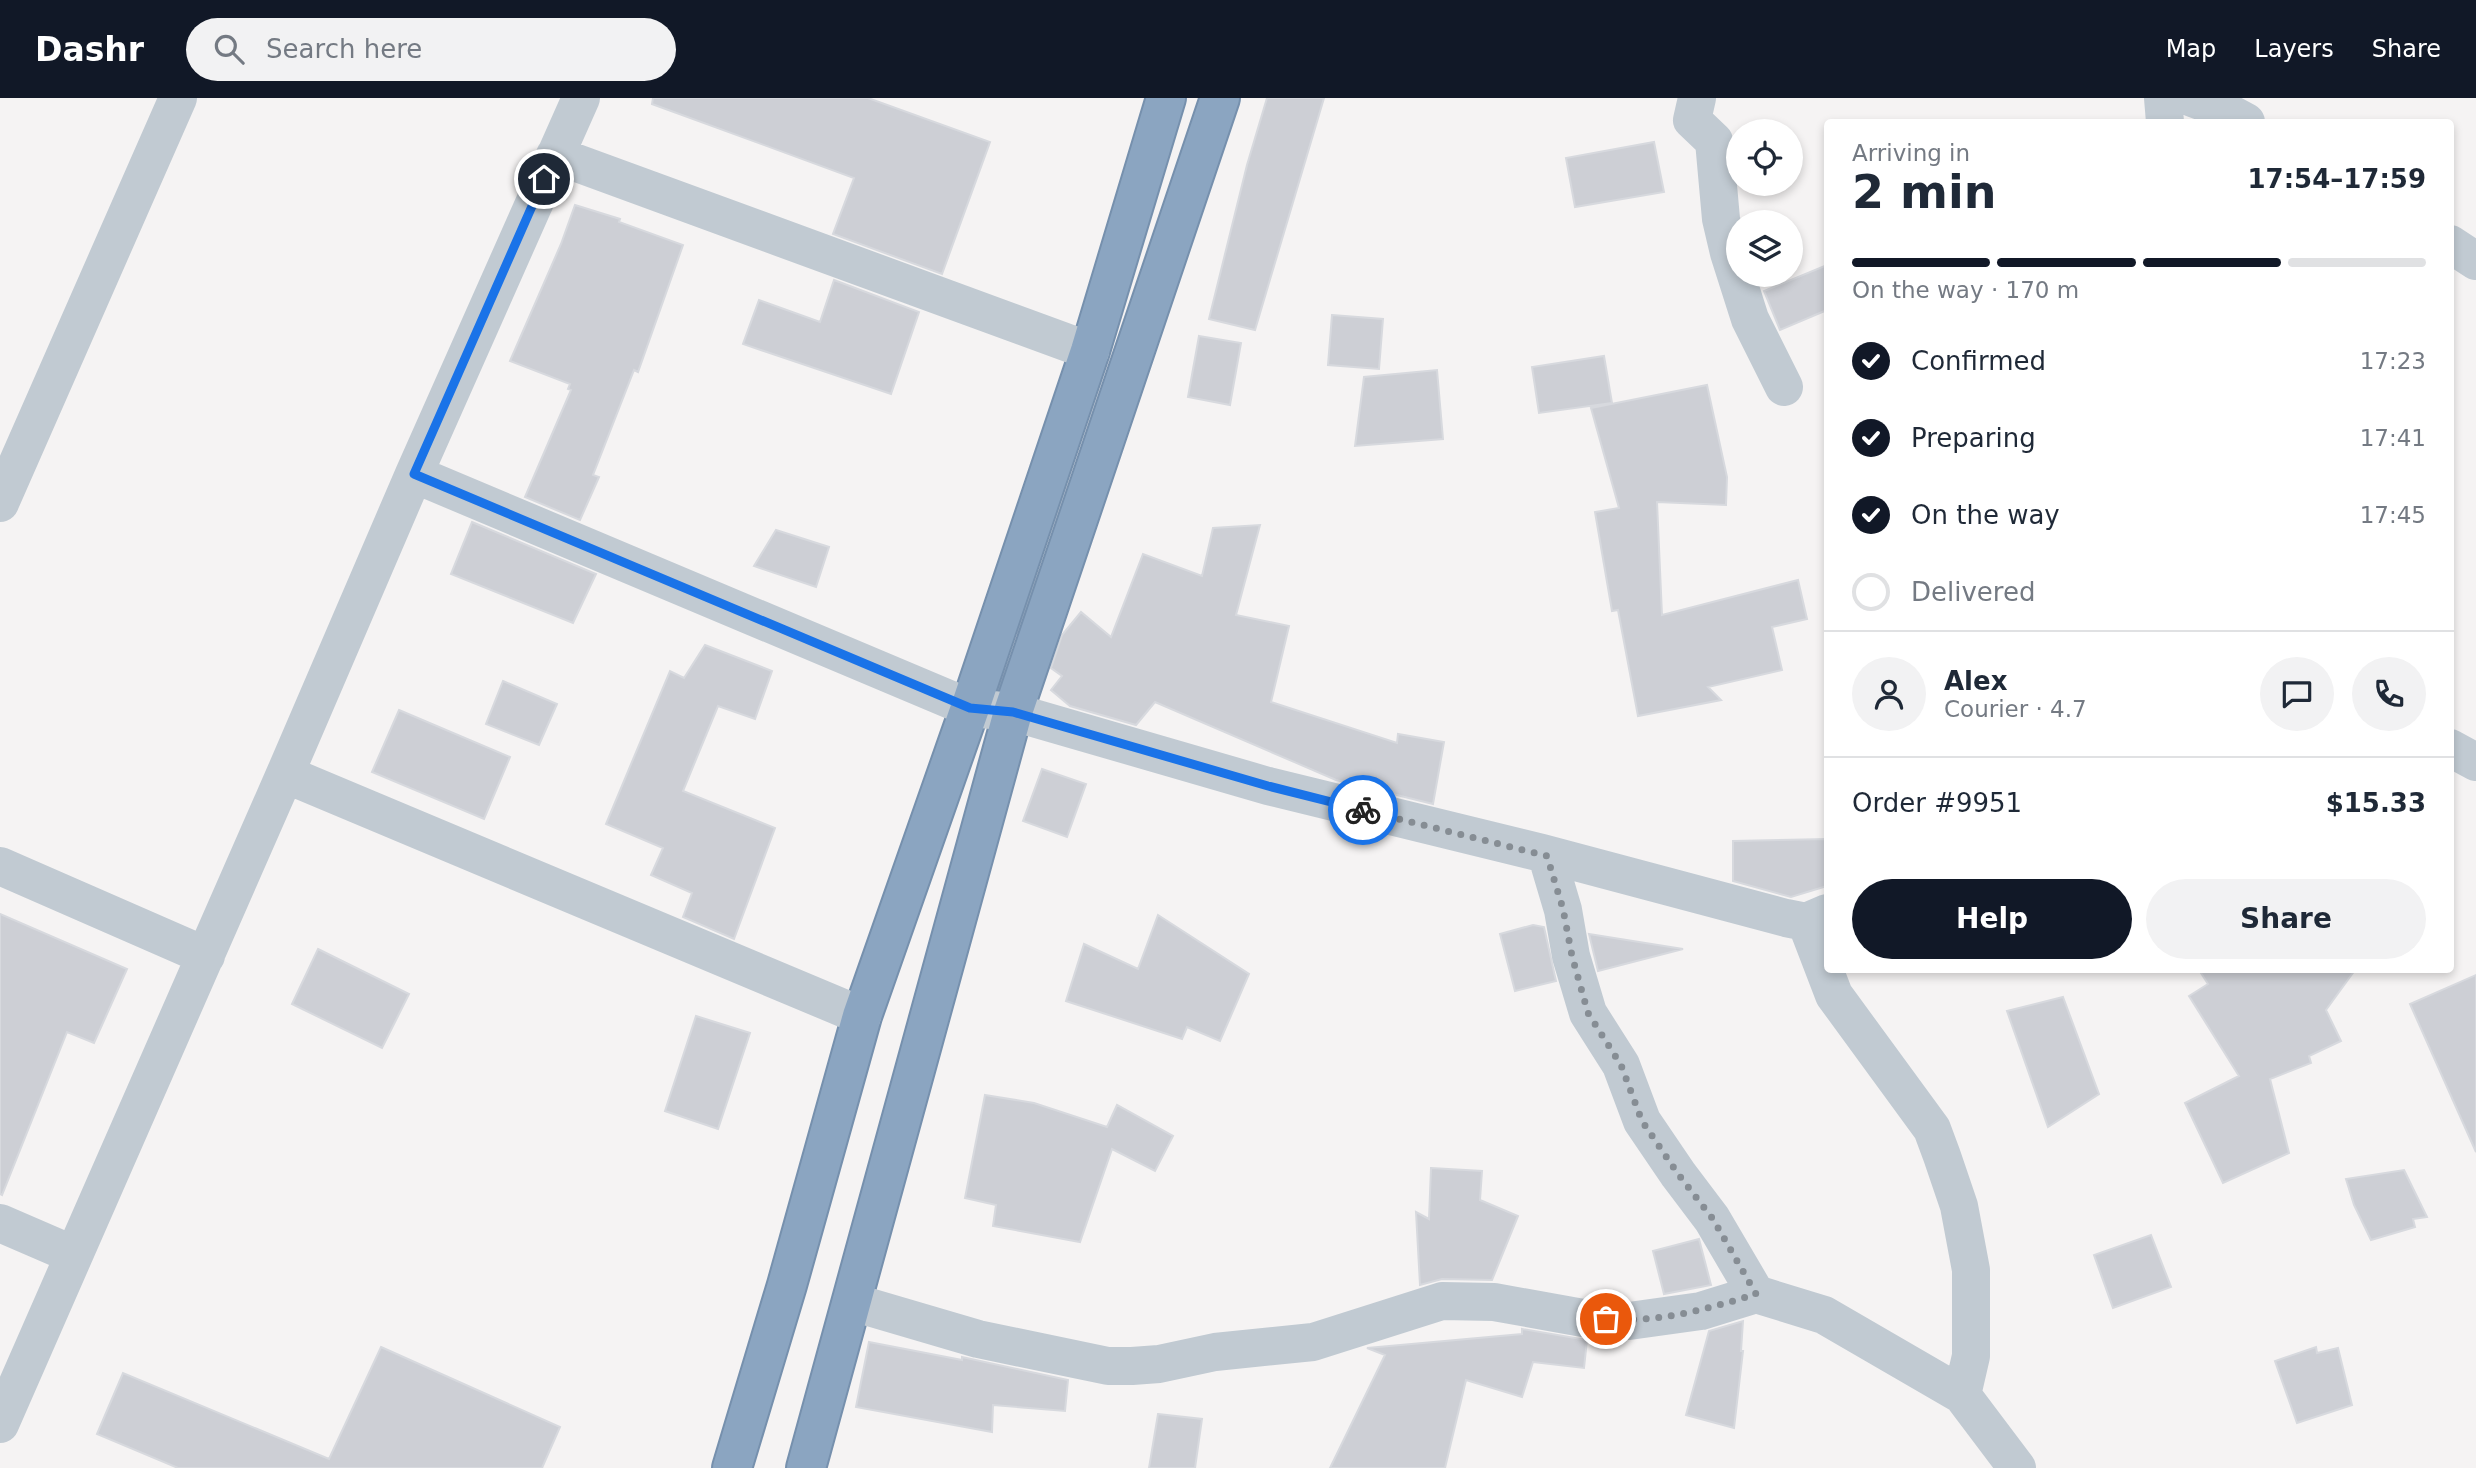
<!DOCTYPE html>
<meta charset="utf-8">
<style>
:root{--surface:#fff;--page:#f2f2f3;--text:#1f2937;--muted:#747a83;--line:#e0e1e3;--accent:#111827}
body{margin:0;font-family:"DejaVu Sans",sans-serif;background:var(--page);color:var(--text);height:100vh;display:flex;flex-direction:column;font-size:26px;white-space:nowrap}
*{box-sizing:border-box;margin:0}
p{font-size:23px;color:var(--muted)}
.icon{flex:none;width:38px;height:38px;fill:none;stroke:currentColor;stroke-width:2;stroke-linecap:round;stroke-linejoin:round}
.map{position:relative;flex:1;overflow:hidden}
.panel{position:absolute;left:1824px;top:21px;width:630px;height:854px;display:flex;flex-direction:column;background:var(--surface);border-radius:7px;box-shadow:0 4px 10px #0003}
.panel>*{flex:none}
.buttons{position:absolute;left:1726px;top:21px;display:grid;gap:14px}
.buttons a{display:grid;place-items:center;width:77px;height:77px;border-radius:50%;background:var(--surface);box-shadow:0 4px 10px #0003;font-size:35px}
.pin{position:absolute;display:grid;place-items:center;width:60px;height:60px;color:#fff;margin:-30px;border:4px solid #fff;border-radius:50%;box-shadow:0 2px 7px #0007}
.courier{position:absolute;display:grid;place-items:center;width:70px;height:70px;margin:-35px;border:5px solid #1a73e8;border-radius:50%;background:#fff;color:#222;box-shadow:0 2px 9px #0007}
.headline em{font-style:normal;font-weight:700}
.headline div{display:flex;flex-direction:column-reverse}
.headline{display:flex;align-items:center;justify-content:space-between;height:119px;padding:0 28px}
h1{font-size:46px;font-weight:700;line-height:52px}
.bar{display:grid;grid-template-columns:repeat(4,1fr);gap:10px 7px;align-content:center;height:84px;padding:0 28px}
.bar i{height:9px;border-radius:5px;background:var(--line)}
.bar .active{background:var(--accent)}
.bar p{grid-column:span 4}
.line{display:flex;align-items:center;gap:18px;padding:0 28px;border-top:2px solid var(--line)}
.line div{flex:1}
.round{display:grid;place-items:center;flex:none;width:74px;height:74px;border-radius:37px;background:var(--page)}
ol{padding:0 28px;list-style:none}
li{display:flex;align-items:center;gap:21px;height:77px}
li p{margin-inline-start:auto}
li .icon{padding:7px;border-radius:50%;background:var(--accent);color:#fff;stroke-width:4}
li:last-child{color:var(--muted)}
li i{width:38px;height:38px;border:4px solid var(--line);border-radius:50%}
.primary-button{display:flex;gap:14px;margin-top:auto;padding:14px 28px}
.primary-button a{flex:1;height:80px;border-radius:42px;background:var(--accent);color:#fff;font-size:28px;font-weight:700;line-height:80px;text-align:center}
.primary-button a+a{background:var(--page);color:var(--text)}
header{display:flex;align-items:center;gap:42px;box-sizing:border-box;height:98px;padding:0 35px;background:var(--accent);color:#fff}
header strong{font-size:33px}
nav{display:flex;gap:38px;margin-inline-start:auto;font-size:24px}
.search{width:490px;height:63px;background:var(--page);display:flex;align-items:center;gap:18px;box-sizing:border-box;padding:0 24px;border-radius:38px;color:var(--muted);font-size:26px}
.map>svg:first-child{display:block}
.building{fill:#cdcfd5;stroke:#d7d9de;stroke-width:2}
.lines{fill:none;stroke-linecap:round;stroke-linejoin:round}
.highway-casing{stroke:#7690ad;stroke-width:42}
.minor{stroke:#c1cad2;stroke-width:38}
.highway{stroke:#8ba5c1;stroke-width:38}
.done{stroke:#868d94;stroke-width:7;stroke-dasharray:0 12.6}
.route{stroke:#1a73e8;stroke-width:9}
</style>
<header>
<strong>Dashr</strong>
<div class="search"><svg class="icon" aria-label="search" viewBox="0 0 24 24"><circle cx="10" cy="10" r="6"/><path d="M15 15l6 6"/></svg>Search here</div>
<nav><a>Map</a><a>Layers</a><a>Share</a></nav>
</header>
<div class="map">
<svg width="2476" height="1370" viewBox="0 0 2476 1370">
<rect width="100%" height="100%" fill="#f5f3f3"/>
<path class="building" d="M 653,0 L 868,0 L 990,44 L 942,176 L 833,136 L 854,80 L 652,6 Z
M 1267,0 L 1324,0 L 1255,232 L 1209,221 L 1247,67 Z
M 1654,44 L 1664,94 L 1575,109 L 1566,60 Z
M 575,107 L 620,121 L 619,124 L 683,147 L 638,274 L 634,272 L 593,377 L 599,379 L 580,422 L 525,399 L 571,292 L 568,291 L 570,286 L 510,263 L 561,146 Z
M 1827,167 L 1827,212 L 1780,232 L 1764,193 Z
M 834,182 L 919,214 L 891,296 L 743,246 L 759,202 L 820,224 Z
M 1332,217 L 1383,221 L 1379,271 L 1328,267 Z
M 1199,238 L 1241,245 L 1230,307 L 1188,299 Z
M 1604,258 L 1612,305 L 1539,315 L 1532,269 Z
M 1437,272 L 1443,341 L 1355,348 L 1364,279 Z
M 1707,287 L 1727,379 L 1726,407 L 1657,404 L 1662,517 L 1798,482 L 1807,521 L 1772,529 L 1782,572 L 1708,589 L 1721,602 L 1638,618 L 1618,512 L 1612,513 L 1595,414 L 1619,410 L 1591,310 Z
M 472,424 L 596,476 L 573,525 L 451,476 Z
M 1260,427 L 1236,517 L 1289,528 L 1271,604 L 1397,645 L 1398,636 L 1444,644 L 1433,706 L 1336,682 L 1155,604 L 1136,627 L 1070,608 L 1051,592 L 1062,578 L 1051,570 L 1062,537 L 1081,514 L 1111,539 L 1143,456 L 1202,478 L 1213,430 Z
M 776,432 L 829,449 L 816,489 L 754,468 Z
M 705,547 L 772,573 L 755,621 L 718,608 L 683,693 L 775,730 L 734,841 L 683,819 L 692,795 L 651,777 L 663,750 L 606,726 L 670,573 L 684,580 Z
M 503,583 L 557,606 L 539,647 L 486,626 Z
M 399,612 L 510,659 L 484,721 L 372,674 Z
M 1042,671 L 1086,686 L 1067,739 L 1023,723 Z
M 1827,741 L 1827,788 L 1791,799 L 1733,783 L 1733,743 Z
M 0,816 L 127,871 L 94,945 L 67,934 L 2,1097 L 0,1096 Z
M 1158,817 L 1249,876 L 1220,943 L 1187,929 L 1182,941 L 1066,903 L 1084,846 L 1138,871 Z
M 1533,827 L 1544,829 L 1556,883 L 1515,893 L 1500,836 Z
M 1589,836 L 1683,851 L 1598,873 Z
M 318,851 L 409,896 L 382,950 L 292,906 Z
M 2199,872 L 2355,872 L 2326,912 L 2341,943 L 2309,958 L 2311,965 L 2270,981 L 2289,1055 L 2223,1085 L 2185,1005 L 2239,978 L 2189,898 L 2208,886 Z
M 2476,877 L 2476,1054 L 2410,906 Z
M 2063,899 L 2099,996 L 2048,1029 L 2007,913 Z
M 696,918 L 750,935 L 718,1031 L 665,1013 Z
M 985,997 L 1034,1005 L 1107,1029 L 1117,1007 L 1173,1038 L 1155,1073 L 1112,1051 L 1080,1144 L 993,1128 L 996,1107 L 965,1100 Z
M 1431,1070 L 1482,1073 L 1480,1102 L 1518,1118 L 1492,1182 L 1442,1181 L 1420,1187 L 1416,1114 L 1429,1121 Z
M 2404,1072 L 2427,1119 L 2413,1121 L 2415,1129 L 2371,1142 L 2354,1107 L 2346,1081 Z
M 2151,1137 L 2171,1189 L 2113,1210 L 2094,1157 Z
M 1699,1141 L 1711,1187 L 1664,1196 L 1653,1153 Z
M 1743,1223 L 1741,1253 L 1743,1253 L 1734,1330 L 1686,1317 L 1709,1233 Z
M 1522,1231 L 1587,1242 L 1584,1270 L 1533,1264 L 1522,1299 L 1466,1282 L 1445,1370 L 1330,1370 L 1385,1257 L 1367,1250 L 1522,1236 Z
M 869,1244 L 962,1262 L 962,1259 L 1068,1282 L 1065,1313 L 993,1307 L 992,1334 L 856,1309 Z
M 381,1249 L 560,1329 L 542,1370 L 178,1370 L 97,1336 L 123,1275 L 329,1361 Z
M 2316,1249 L 2317,1255 L 2338,1250 L 2352,1307 L 2297,1325 L 2275,1263 Z
M 1158,1316 L 1202,1321 L 1195,1370 L 1149,1370 Z"/>
<g class="lines">
<defs>
<path id="highway" d="M 732,1370 L 787,1187 L 862,918 L 970,610 L 1090,253 L 1166,0
M 806,1370 L 1013,614 L 1220,0"/>
</defs>
<use href="#highway" class="highway-casing"/>
<path class="minor" d="M 1697,0 L 1692,22 L 1714,43 L 1721,121 L 1729,155 L 1750,221 L 1784,289
M 2163,0 L 2165,24
M 2192,0 L 2222,11 L 2246,24
M 555,57 L 1090,253
M 2450,146 L 2476,163
M 414,376 L 970,610 L 1013,614 L 1268,688 L 1542,755 L 1786,820 L 1806,824 L 1827,815
M 0,405 L 178,0
M 2450,650 L 2476,664
M 285,676 L 862,918
M 1547,758 L 1563,812 L 1571,858 L 1588,915 L 1621,967 L 1642,1023 L 1678,1076 L 1712,1121 L 1756,1196
M 0,768 L 206,858
M 1806,824 L 1834,897 L 1932,1031 L 1942,1058 L 1959,1108 L 1971,1172 L 1971,1258 L 1962,1297 L 2017,1370
M 0,1125 L 74,1157
M 852,1204 L 978,1241 L 1108,1268 L 1132,1268 L 1159,1266 L 1215,1254 L 1313,1244 L 1442,1203 L 1494,1204 L 1583,1220 L 1629,1223 L 1701,1213 L 1756,1196 L 1824,1217 L 1962,1297
M 0,1326 L 285,676 L 414,376 L 581,0"/>
<use href="#highway" class="highway"/>
</g>
<g class="lines">
<path class="done" d="M 1363,712 L 1547,758 L 1563,811 L 1572,858 L 1588,915 L 1621,967 L 1642,1023 L 1678,1076 L 1713,1121 L 1756,1196 C 1708,1211 1658,1225 1606,1221"/>
<path class="route" d="M 544,81 L 414,376 L 970,610 L 1013,614 L 1268,688 L 1363,712"/>
</g>
</svg>
<div class="buttons">
<a><svg class="icon" aria-label="locate" viewBox="0 0 24 24"><circle cx="12" cy="12" r="6"/><path d="M12 2v4M12 18v4M2 12h4M18 12h4"/></svg></a>
<a><svg class="icon" aria-label="layers" viewBox="0 0 24 24"><path d="M12 4l9 5-9 5-9-5zM3 14l9 5 9-5"/></svg></a>
</div>
<div class="pin" style="left:1606px;top:1221px;background:#ea580c"><svg class="icon" aria-label="bag" viewBox="0 0 24 24"><path d="M5 8h14l-1 12H6zM9 8a3 3 0 0 1 6 0"/></svg></div>
<div class="pin" style="left:544px;top:81px;background:#1f2937"><svg class="icon" aria-label="home" viewBox="0 0 24 24"><path d="M3 11l9-7 9 7M6 9v11h12V9"/></svg></div>
<div class="courier" style="left:1363px;top:712px"><svg class="icon" aria-label="bike" viewBox="0 0 24 24"><circle cx="6" cy="16" r="4"/><circle cx="18" cy="16" r="4"/><path d="M6 16l4-8h5l3 8M10 8l3 8H6M13 5h3"/></svg></div>
<section class="panel">
<div class="headline"><div><h1>2 min</h1><p>Arriving in</p></div><em>17:54–17:59</em></div>
<div class="bar"><i class="active"></i><i class="active"></i><i class="active"></i><i></i><p>On the way · 170 m</p></div>
<ol>
<li><svg class="icon" aria-label="check" viewBox="0 0 24 24"><path d="M5 12l5 5 9-10"/></svg>Confirmed<p>17:23</p></li>
<li><svg class="icon" aria-label="check" viewBox="0 0 24 24"><path d="M5 12l5 5 9-10"/></svg>Preparing<p>17:41</p></li>
<li><svg class="icon" aria-label="check" viewBox="0 0 24 24"><path d="M5 12l5 5 9-10"/></svg>On the way<p>17:45</p></li>
<li><i></i>Delivered</li>
</ol>
<div class="line" style="height:126px"><a class="round"><svg class="icon" aria-label="person" viewBox="0 0 24 24"><circle cx="12" cy="8" r="4"/><path d="M4 21q1-7 8-7t8 7"/></svg></a><div><b>Alex</b><p>Courier · 4.7</p></div><a class="round"><svg class="icon" aria-label="chat" viewBox="0 0 24 24"><path d="M4 5h16v11H9l-5 4z"/></svg></a><a class="round"><svg class="icon" aria-label="phone" viewBox="0 0 24 24"><path d="M5 4h4l2 5-3 2q2 4 5 5l2-3 5 2v4C11 20 4 13 5 4z"/></svg></a></div>
<div class="line" style="height:91px"><div>Order #9951</div><b>$15.33</b></div>
<div class="primary-button"><a>Help</a><a>Share</a></div>
</section>
</div>
